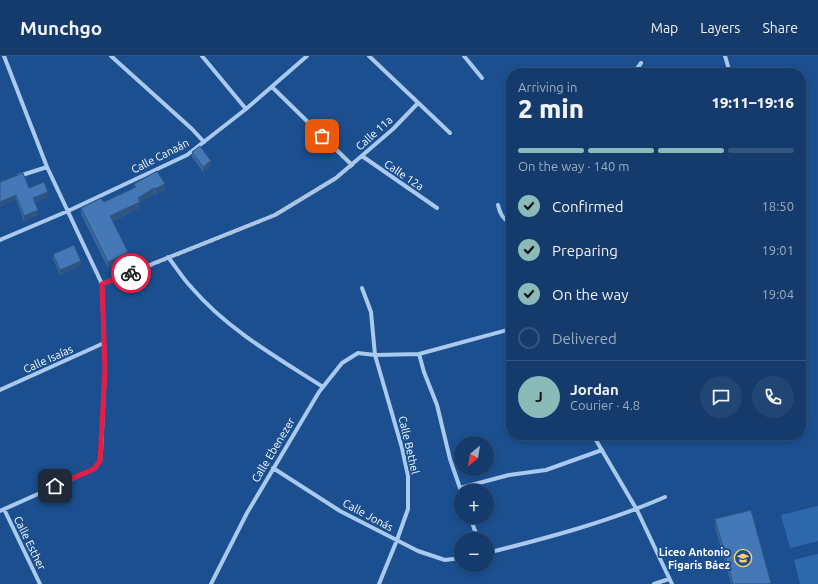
<!DOCTYPE html>
<meta charset="utf-8">
<style>
:root{--surface:#143b6b;--page:#214673;--text:#f1f3f6;--muted:#9dadc1;--line:#33557e;--accent:#8bbbb9}
body{margin:0;font-family:Ubuntu,sans-serif;background:var(--page);color:var(--text);height:100vh;display:flex;flex-direction:column;font-size:15px;white-space:nowrap}
*{box-sizing:border-box;margin:0}
p{font-size:13px;color:var(--muted)}
.icon{flex:none;width:22px;height:22px;fill:none;stroke:currentColor;stroke-width:2;stroke-linecap:round;stroke-linejoin:round}
.map{position:relative;flex:1;overflow:hidden}
.side{position:absolute;left:506px;top:12px;width:300px;height:372px;display:flex;flex-direction:column;background:var(--surface);border-radius:16px;box-shadow:0 2px 6px #0003,0 0 0 1px var(--line)}
.side>*{flex:none}
.needle{width:26px;rotate:210deg}
.tools{position:absolute;left:454px;top:380px;display:grid;gap:8px}
.tools a{display:grid;place-items:center;width:40px;height:40px;border-radius:50%;background:var(--surface);box-shadow:0 2px 6px #0003,0 0 0 1px var(--line);font-size:20px}
.pin{position:absolute;display:grid;place-items:center;width:34px;height:34px;color:#fff;margin:-17px;border-radius:8px;box-shadow:0 2px 6px #0006}
.courier{position:absolute;display:grid;place-items:center;width:40px;height:40px;margin:-20px;border:3px solid #e11d48;border-radius:50%;background:#fff;color:#222;box-shadow:0 1px 5px #0007}
.overview em{font-style:normal;font-weight:800}
.overview div{display:flex;flex-direction:column-reverse}
.overview{display:flex;align-items:center;justify-content:space-between;height:68px;padding:0 12px}
h1{font-size:26px;font-weight:800;line-height:30px}
.bar{display:grid;grid-template-columns:repeat(4,1fr);gap:6px 4px;align-content:center;height:48px;padding:0 12px}
.bar i{height:5px;border-radius:3px;background:var(--line)}
.bar .on{background:var(--accent)}
.bar p{grid-column:span 4}
.line{display:flex;align-items:center;gap:10px;padding:0 12px;border-top:1px solid var(--line)}
.line div{flex:1}
.round{display:grid;place-items:center;flex:none;width:42px;height:42px;border-radius:21px;background:var(--page)}
ol{padding:0 12px;list-style:none}
li{display:flex;align-items:center;gap:12px;height:44px}
li p{margin-inline-start:auto}
li .icon{padding:4px;border-radius:50%;background:var(--accent);color:#111;stroke-width:4}
li:last-child{color:var(--muted)}
li i{width:22px;height:22px;border:2px solid var(--line);border-radius:50%}
header{display:flex;align-items:center;gap:24px;box-sizing:border-box;height:56px;padding:0 20px;background:var(--surface);border-bottom:1px solid var(--line)}
header strong{font-size:19px}
nav{display:flex;gap:22px;margin-inline-start:auto;font-size:14px}
.map>svg:first-child{display:block}
.green{fill:#2e69ad}
.lines{fill:none;stroke-linecap:round;stroke-linejoin:round}
.minor{stroke:#a9c9ee;stroke-width:4}
.wall{fill:#3a679d}
.shaded-wall{fill:#305480}
.building{fill:#4478b7;stroke:#305480}
.done{stroke:#afc1d8;stroke-width:4;stroke-dasharray:0 7.2}
.route{stroke:#e11d48;stroke-width:5}
.labels{text-anchor:middle;dominant-baseline:central;stroke-width:4;stroke-linejoin:round;paint-order:stroke}
.street-label{font-size:11px;fill:#fff;stroke:#1b4f8f}
.poi-label{font-size:11px;font-weight:bold;fill:#fff;stroke:#1b4f8f;text-anchor:end}
</style>
<header>
<strong>Munchgo</strong>
<nav><a>Map</a><a>Layers</a><a>Share</a></nav>
</header>
<div class="map">
<svg width="818" height="528" viewBox="0 0 818 528">
<rect width="100%" height="100%" fill="#1b4f8f"/>
<path class="green" d="M 818,450 L 818,485 L 790,492 L 781,459 Z
M 818,498 L 818,528 L 800,528 L 794,504 Z"/>
<g class="lines">
<path class="minor" d="M 111,0 L 192,73 L 204,86
M 202,0 L 246,53
M 369,0 L 450,77
M 464,0 L 482,22
M 725,0 L 730,17
M 634,17 L 641,7
M 687,17 L 690,14
M 272,31 L 352,109
M 362,100 L 437,152
M 19,120 L 47,111
M 498,149 C 500,158 503,163 511,168
M 0,184 L 68,155 L 187,99 L 246,53 L 307,0
M 168,201 C 176,211 183,223 192,232 C 228,274 278,302 323,331
M 102,228 L 275,159 L 336,122 L 393,73 L 418,47
M 362,232 L 371,256 L 375,299 L 402,392 L 408,420 L 408,453 L 397,484 L 379,528
M 419,298 L 424,316 L 437,349 L 450,403 L 461,435
M 0,334 L 104,287
M 593,379 L 637,454 L 672,528
M 273,412 L 340,455 L 418,495 L 445,504 L 461,502
M 460,432 L 509,419 L 546,414 L 602,394
M 4,453 L 40,528
M 0,455 L 94,413 L 100,405 L 101,396 L 105,313 L 102,228 L 47,111 L 4,0
M 470,461 L 478,483
M 487,497 C 547,482 608,466 665,441
M 211,528 L 247,457 L 319,336 L 342,307 L 358,297 L 375,299 L 419,298 L 511,273
M 654,528 L 669,523"/>
</g>
<path class="wall" d="M 192,96 L 211,110 L 203,116 L 192,101 Z
M 0,126 L 48,141 L 35,146 L 38,159 L 24,165 L 16,144 Z
M 134,128 L 165,134 L 155,139 L 154,138 L 140,147 L 140,152 L 113,165 L 128,202 L 108,212 L 81,158 L 81,152 L 104,146 L 134,132 Z
M 53,198 L 81,210 L 60,219 L 53,203 Z
M 715,463 L 771,528 L 731,528 L 715,471 Z"/>
<path class="shaded-wall" d="M 211,105 L 211,110 L 203,116 L 203,111 Z
M 165,128 L 165,134 L 155,139 L 155,133 Z
M 154,132 L 154,138 L 140,147 L 140,152 L 110,166 L 110,160 Z
M 48,136 L 48,141 L 33,147 L 33,142 Z
M 16,139 L 16,144 L 0,151 L 0,146 Z
M 38,154 L 38,159 L 24,165 L 24,160 Z
M 128,196 L 128,202 L 108,212 L 108,206 Z
M 81,205 L 81,210 L 60,219 L 60,214 Z"/>
<path class="building" d="M 200,90 L 211,105 L 203,111 L 192,96 Z
M 157,115 L 165,128 L 155,133 L 154,132 L 138,142 L 140,146 L 110,160 L 128,196 L 108,206 L 81,152 L 101,142 L 104,146 L 136,131 L 134,128 Z
M 23,117 L 29,132 L 44,126 L 48,136 L 33,142 L 38,154 L 24,160 L 16,139 L 0,146 L 0,126 Z
M 74,189 L 81,205 L 60,214 L 53,198 Z
M 751,454 L 771,527 L 767,528 L 733,528 L 715,463 Z"/>
<g class="lines">
<path class="done" d="M 131,217 L 275,159 L 336,122 L 352,109 L 322,80"/>
<path class="route" d="M 55,430 L 94,413 L 100,405 L 105,313 L 102,228 L 131,217"/>
</g>
<defs>
<symbol id="school-ring" viewBox="-11 -11 22 22"><circle r="9.5" fill="#1b4f8f" stroke="#ffd166" stroke-width="1.5"/><path d="M0-5L7-2L0 1L-7-2ZM-4 1L0 2.5L4 1V4Q0 6-4 4Z" fill="#ffd166"/></symbol>
</defs>
<g fill-rule="evenodd">
<use href="#school-ring" x="733" y="492" width="20" height="20"/>
</g>
<g class="labels">
<g class="street-label">
<text transform="translate(374 77) rotate(-42)">Calle 11a</text>
<text transform="translate(160 100) rotate(-27)">Calle Canaán</text>
<text transform="translate(404 119) rotate(34)">Calle 12a</text>
<text transform="translate(48 303) rotate(-24)">Calle Isaías</text>
<text transform="translate(409 389) rotate(77)">Calle Bethel</text>
<text transform="translate(273 394) rotate(-59)">Calle Ebenezer</text>
<text transform="translate(368 459) rotate(28)">Calle Jonás</text>
<text transform="translate(30 487) rotate(64)">Calle Esther</text>
</g>
<g class="poi-label">
<text x="730" y="496">Liceo Antonio<tspan x="730" dy="13">Figaris Báez</tspan></text>
</g>
</g>
</svg>
<div class="tools">
<a><svg class="needle" viewBox="-14 -14 28 28"><path d="M0-13l5 13h-10z" fill="#e53935"/><path d="M0 13l5-13h-10z" fill="#9dadc1"/></svg></a>
<a>+</a>
<a>−</a>
</div>
<div class="pin" style="left:322px;top:80px;background:#ea580c"><svg class="icon" aria-label="bag" viewBox="0 0 24 24"><path d="M5 8h14l-1 12H6zM9 8a3 3 0 0 1 6 0"/></svg></div>
<div class="pin" style="left:55px;top:430px;background:#1f2937"><svg class="icon" aria-label="home" viewBox="0 0 24 24"><path d="M3 11l9-7 9 7M6 9v11h12V9"/></svg></div>
<div class="courier" style="left:131px;top:217px"><svg class="icon" aria-label="bike" viewBox="0 0 24 24"><circle cx="6" cy="16" r="4"/><circle cx="18" cy="16" r="4"/><path d="M6 16l4-8h5l3 8M10 8l3 8H6M13 5h3"/></svg></div>
<section class="side">
<div class="overview"><div><h1>2 min</h1><p>Arriving in</p></div><em>19:11–19:16</em></div>
<div class="bar"><i class="on"></i><i class="on"></i><i class="on"></i><i></i><p>On the way · 140 m</p></div>
<ol>
<li><svg class="icon" aria-label="check" viewBox="0 0 24 24"><path d="M5 12l5 5 9-10"/></svg>Confirmed<p>18:50</p></li>
<li><svg class="icon" aria-label="check" viewBox="0 0 24 24"><path d="M5 12l5 5 9-10"/></svg>Preparing<p>19:01</p></li>
<li><svg class="icon" aria-label="check" viewBox="0 0 24 24"><path d="M5 12l5 5 9-10"/></svg>On the way<p>19:04</p></li>
<li><i></i>Delivered</li>
</ol>
<div class="line" style="height:72px"><b class="round" style="background:var(--accent);color:#111">J</b><div><b>Jordan</b><p>Courier · 4.8</p></div><a class="round"><svg class="icon" aria-label="chat" viewBox="0 0 24 24"><path d="M4 5h16v11H9l-5 4z"/></svg></a><a class="round"><svg class="icon" aria-label="phone" viewBox="0 0 24 24"><path d="M5 4h4l2 5-3 2q2 4 5 5l2-3 5 2v4C11 20 4 13 5 4z"/></svg></a></div>
</section>
</div>
